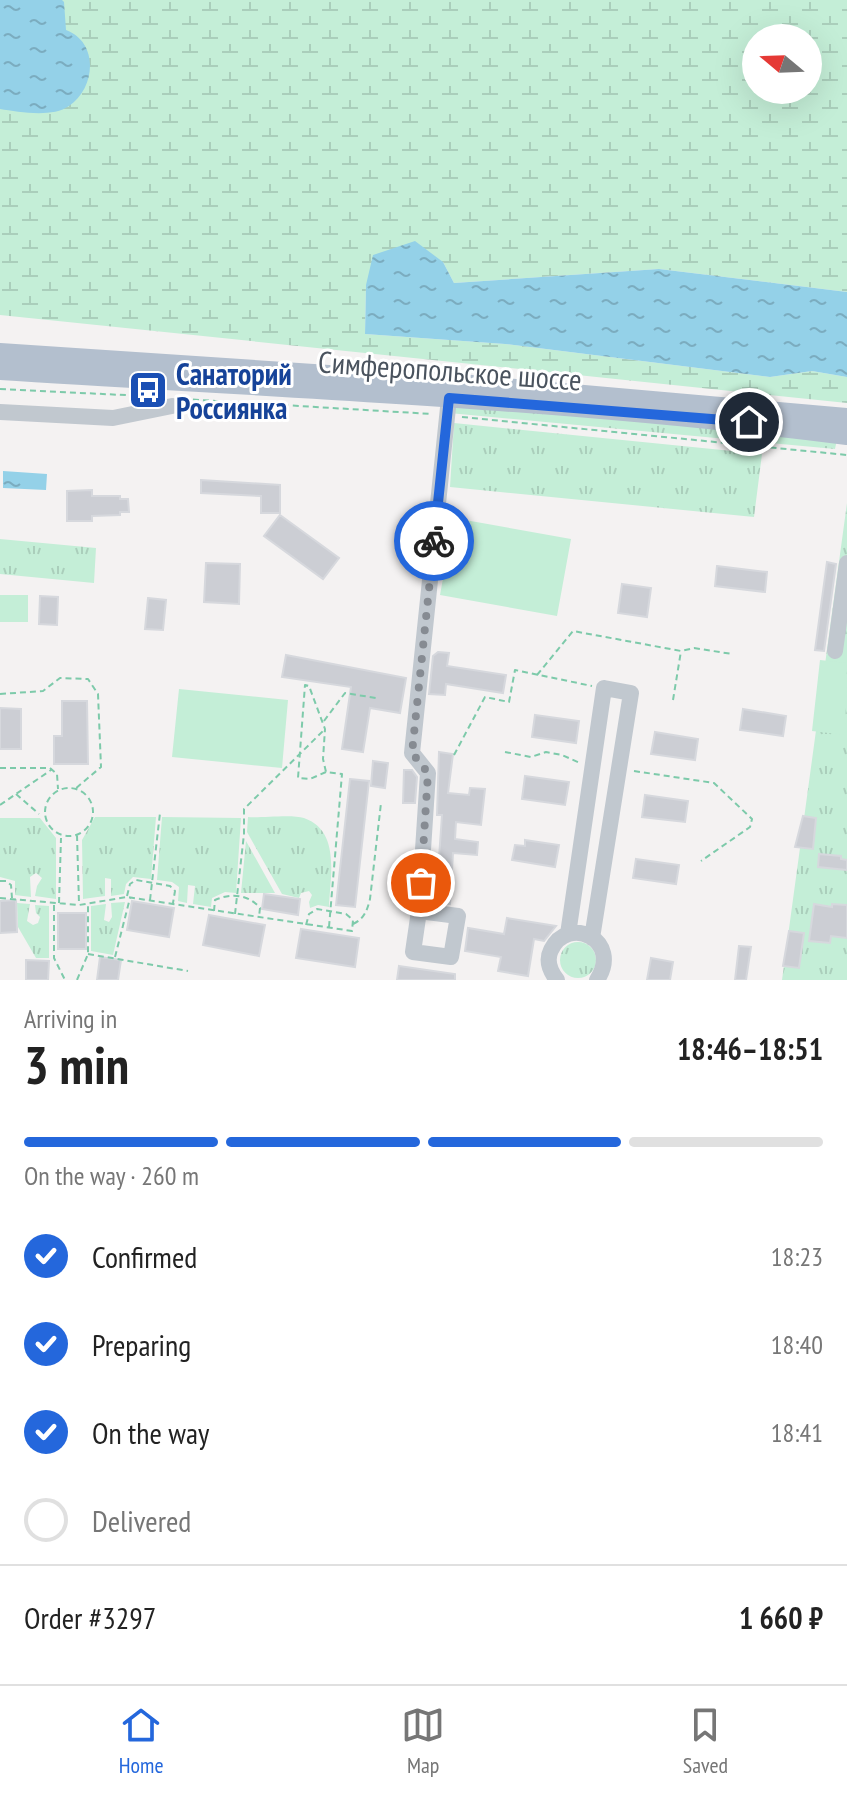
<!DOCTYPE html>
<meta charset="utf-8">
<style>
:root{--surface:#fff;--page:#f6f6f6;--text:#222;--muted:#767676;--line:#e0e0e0;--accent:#2467dc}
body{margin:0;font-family:"PT Sans Narrow",sans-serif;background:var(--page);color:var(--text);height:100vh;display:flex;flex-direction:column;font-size:30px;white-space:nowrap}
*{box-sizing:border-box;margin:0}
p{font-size:26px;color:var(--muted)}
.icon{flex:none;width:44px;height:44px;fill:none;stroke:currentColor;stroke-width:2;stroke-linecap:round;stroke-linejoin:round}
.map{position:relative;height:980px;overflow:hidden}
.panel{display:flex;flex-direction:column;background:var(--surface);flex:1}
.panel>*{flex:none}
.needle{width:52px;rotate:289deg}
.tools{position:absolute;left:742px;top:24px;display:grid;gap:16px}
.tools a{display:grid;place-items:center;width:80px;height:80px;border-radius:50%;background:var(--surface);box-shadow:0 8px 32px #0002;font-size:40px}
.pin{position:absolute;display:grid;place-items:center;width:68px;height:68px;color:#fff;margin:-34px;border:4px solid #fff;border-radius:50%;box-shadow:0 2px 8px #0007}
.courier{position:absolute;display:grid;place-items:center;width:80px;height:80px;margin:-40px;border:6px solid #2467dc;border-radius:50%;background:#fff;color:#222;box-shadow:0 2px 10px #0007}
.overview em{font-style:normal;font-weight:700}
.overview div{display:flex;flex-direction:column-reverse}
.overview{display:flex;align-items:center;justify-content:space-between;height:136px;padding:0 24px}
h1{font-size:52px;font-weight:700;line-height:60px}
.bar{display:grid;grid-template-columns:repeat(4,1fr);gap:12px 8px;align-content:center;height:96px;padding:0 24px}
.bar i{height:10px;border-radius:6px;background:var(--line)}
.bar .on{background:var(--accent)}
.bar p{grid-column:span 4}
.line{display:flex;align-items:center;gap:20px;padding:0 24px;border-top:2px solid var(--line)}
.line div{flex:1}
ol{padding:0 24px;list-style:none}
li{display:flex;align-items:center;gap:24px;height:88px}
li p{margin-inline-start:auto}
li .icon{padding:8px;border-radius:50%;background:var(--accent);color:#fff;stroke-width:4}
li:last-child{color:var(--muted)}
li i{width:44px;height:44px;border:4px solid var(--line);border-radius:50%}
.tab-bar{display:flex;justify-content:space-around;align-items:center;height:112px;border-top:2px solid var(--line);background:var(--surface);font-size:22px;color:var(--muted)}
.tab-bar a{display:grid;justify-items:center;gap:4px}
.tab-bar .on{color:var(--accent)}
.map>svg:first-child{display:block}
.grass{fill:url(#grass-tufts)}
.wetland{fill:url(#wetland-marsh);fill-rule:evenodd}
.garden{fill:#c4eed7}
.water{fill:url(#water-ripples)}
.building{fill:#ccced4;stroke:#d6d8dd;stroke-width:2}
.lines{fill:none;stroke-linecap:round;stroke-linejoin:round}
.path{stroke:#7dcaaa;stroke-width:2;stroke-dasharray:6 4;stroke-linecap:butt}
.minor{stroke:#c1c8cf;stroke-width:16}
.major{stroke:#b3bfce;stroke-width:20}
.done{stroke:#868b92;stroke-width:8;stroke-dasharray:0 14.4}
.route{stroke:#2467dc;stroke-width:10}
.labels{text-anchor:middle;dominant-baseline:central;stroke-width:6;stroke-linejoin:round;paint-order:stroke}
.street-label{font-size:30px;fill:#4a535e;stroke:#fff}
.transit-label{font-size:30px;font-weight:bold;fill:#164399;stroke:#fff;text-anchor:start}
</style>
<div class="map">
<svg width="847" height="980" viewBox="0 0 847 980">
<defs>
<pattern id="grass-tufts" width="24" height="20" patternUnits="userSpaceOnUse" patternTransform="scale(2)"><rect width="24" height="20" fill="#c4eed7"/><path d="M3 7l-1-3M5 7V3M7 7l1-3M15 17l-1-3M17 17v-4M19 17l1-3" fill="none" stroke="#aacebb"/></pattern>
<pattern id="wetland-marsh" width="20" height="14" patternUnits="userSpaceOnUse" patternTransform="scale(2)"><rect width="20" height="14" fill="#c4eed7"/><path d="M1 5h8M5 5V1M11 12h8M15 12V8" fill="none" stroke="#aacebb"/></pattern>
<pattern id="water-ripples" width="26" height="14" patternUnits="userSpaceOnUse" patternTransform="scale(2)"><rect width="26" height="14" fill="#94d1e8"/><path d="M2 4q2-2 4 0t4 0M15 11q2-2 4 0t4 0" fill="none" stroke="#7bacbf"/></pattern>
</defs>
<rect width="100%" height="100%" fill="#f4f2f2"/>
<path class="grass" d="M 450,405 L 837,439 L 835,449 L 449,413 Z
M 454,423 L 762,454 L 754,517 L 450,487 Z
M 847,503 L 847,980 L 782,980 Z
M 0,539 L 96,548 L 94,583 L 0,574 Z
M 95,817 L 156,817 L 151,879 L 133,877 L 126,884 L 124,894 L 111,896 L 111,879 L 105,878 L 105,896 L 83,899 L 82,840 Z
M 162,817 L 241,818 L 236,893 L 225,892 L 212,898 L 211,907 L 193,904 L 195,886 L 188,885 L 187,903 L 178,901 L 179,887 L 172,882 L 157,880 Z
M 248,817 C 262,818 292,814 304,818 C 341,831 330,877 329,907 L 318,905 L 310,908 L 309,902 L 312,895 L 309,891 L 301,893 L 299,898 L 282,894 L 247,832 Z
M 0,818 L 40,818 L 56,838 L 56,899 L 35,896 L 37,886 L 42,878 L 36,873 L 30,877 L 31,897 L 15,895 L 15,881 L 0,877 Z
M 246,841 L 275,893 L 241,893 Z
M 125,902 L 113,955 L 91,951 L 91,906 L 106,904 L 104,920 L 109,922 L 112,917 L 111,903 Z
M 17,903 L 30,904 L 27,921 L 33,925 L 38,923 L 40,917 L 36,913 L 35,905 L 49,906 L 49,958 L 36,958 L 18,927 Z
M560 960a18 18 0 1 1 36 0a18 18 0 1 1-36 0Z"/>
<path class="wetland" d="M 0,0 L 847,0 L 847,292 L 659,269 L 454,283 L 443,262 L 366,285 L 365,334 L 505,344 L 770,377 L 812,371 L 847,377 L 847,403 L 0,315 ZM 756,38 L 808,38 L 808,90 L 756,90 Z"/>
<path class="garden" d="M 454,518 L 571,539 L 557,616 L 440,595 Z
M 0,595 L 28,595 L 28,622 L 0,622 Z
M 820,660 L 847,663 L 845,735 L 812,731 Z
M 179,689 L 288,700 L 282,768 L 172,757 Z"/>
<path class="water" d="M 0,0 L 62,0 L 64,2 L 66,30 C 99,42 96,88 69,106 C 52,118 19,112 0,109 Z
M 415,241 L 443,262 L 454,283 L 659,269 L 847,292 L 847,377 L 812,371 L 770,377 L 505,344 L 365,334 L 366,285 L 373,255 Z
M 3,471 L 47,474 L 46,490 L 3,488 Z"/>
<path class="building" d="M 201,480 L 280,485 L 280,513 L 261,513 L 261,496 L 201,493 Z
M 92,490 L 92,496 L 120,496 L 120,499 L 128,499 L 129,512 L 120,512 L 120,515 L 92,516 L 92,521 L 67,521 L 67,491 Z
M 280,515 L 339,558 L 323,579 L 264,536 Z
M 827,562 L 836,564 L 824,651 L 815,650 Z
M 206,563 L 240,564 L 239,604 L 204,602 Z
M 717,566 L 767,572 L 765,592 L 715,586 Z
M 622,584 L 651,588 L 647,617 L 618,613 Z
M 40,596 L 58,597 L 57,625 L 39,624 Z
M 148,598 L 166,600 L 163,630 L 145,629 Z
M 438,652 L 449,653 L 447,666 L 506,675 L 503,693 L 446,684 L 445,695 L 429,694 L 433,656 Z
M 286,655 L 406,678 L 400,713 L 370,708 L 363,752 L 342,749 L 351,687 L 282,677 Z
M 62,701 L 87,701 L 88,764 L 54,764 L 54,736 L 62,736 Z
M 0,708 L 21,709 L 21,749 L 0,749 Z
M 743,709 L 786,716 L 783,736 L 740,730 Z
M 535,715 L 579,721 L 576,743 L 532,737 Z
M 655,732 L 698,739 L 695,760 L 651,754 Z
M 439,752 L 453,754 L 448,793 L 469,795 L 470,788 L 485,789 L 481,825 L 456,822 L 455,839 L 478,842 L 477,855 L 453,853 L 450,904 L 431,901 L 434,857 L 439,858 L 442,815 L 437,815 Z
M 373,761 L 388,763 L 385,788 L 371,786 Z
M 404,770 L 412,770 L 417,777 L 415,803 L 403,803 Z
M 525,776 L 569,782 L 565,805 L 522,799 Z
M 350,779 L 369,781 L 355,907 L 336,905 Z
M 645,795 L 688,801 L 685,822 L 642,817 Z
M 803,816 L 816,818 L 813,849 L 795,847 Z
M 525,840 L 559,845 L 555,867 L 512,860 L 515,845 L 525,846 Z
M 819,854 L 841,856 L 841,859 L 847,860 L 847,870 L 818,867 Z
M 636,859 L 679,865 L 676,884 L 633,878 Z
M 264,894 L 300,899 L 298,915 L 262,909 Z
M 16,900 L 17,932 L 0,933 L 0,901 Z
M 132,901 L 174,908 L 169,937 L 127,930 Z
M 814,904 L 832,907 L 832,904 L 847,905 L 847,938 L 831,936 L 830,943 L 809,941 Z
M 58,913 L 86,913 L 86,949 L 58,949 Z
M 209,915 L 265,925 L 259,956 L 203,945 Z
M 507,918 L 556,926 L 544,941 L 534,939 L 528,976 L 498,971 L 501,957 L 465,951 L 468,928 L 504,934 Z
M 301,929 L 359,938 L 355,967 L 296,958 Z
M 789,931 L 804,933 L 799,968 L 783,966 Z
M 739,946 L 751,947 L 746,980 L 735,980 Z
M 100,957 L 121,960 L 118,980 L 97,980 Z
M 651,958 L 673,962 L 670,980 L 647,980 Z
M 26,960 L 49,961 L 48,980 L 26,980 Z
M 399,966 L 455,974 L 455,980 L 397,980 Z"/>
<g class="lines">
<path class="path" d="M 0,389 L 144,396
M 183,399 L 432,414
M 462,417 L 847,455
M 537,675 L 573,631 L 681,651 L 694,648 L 732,654
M 0,694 L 43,691 L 60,678 L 88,679 L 98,694 L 101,767 L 75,789
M 673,700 L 681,651
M 324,721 L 345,693 L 376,698
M 505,752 L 531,757 L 546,752 L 562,755 L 580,763
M 454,755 L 485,697 L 509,702 L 515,670 L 592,686
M 0,768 L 50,768 L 57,774 L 58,789
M 634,771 L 714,783 L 752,819 L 750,827 L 701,861
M 326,772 L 310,779 L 298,778 L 305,685 L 309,686 L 325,729 L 323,759 L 326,772 L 342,774 L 329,927
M45 812a24 24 0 1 1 48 0a24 24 0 1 1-48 0Z
M 16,794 L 39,814
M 0,805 L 51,770
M 77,835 L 79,904
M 0,881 L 6,881 L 11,885 L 12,898
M 127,896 L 130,884 L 136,880 L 170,886 L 175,891 L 173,903
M 0,898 L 79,905 L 127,897 L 352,931 L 353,920 L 346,914 L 317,909 L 309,914 L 306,925
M 150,900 L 160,813
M 59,903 L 61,838
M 54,905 L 54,958 L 65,980
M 214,911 L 215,900 C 231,893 248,894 260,908 L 259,917
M 235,914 L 244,834 L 244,809 L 324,730
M 353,924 C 364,919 367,911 370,899 L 381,803
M 88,954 L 188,971
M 115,957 L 130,898
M 77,980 L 88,954 L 88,904"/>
<path class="minor" d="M 0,412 L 113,418 L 172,406
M 835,651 L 847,563
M 419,911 L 413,952 L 451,957 L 458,916 L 419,911 L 428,773 L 412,753 L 449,398
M 568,934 L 604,688 L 631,693 L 592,938
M 557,980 C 550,971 546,960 551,950 C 568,914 623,940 597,980"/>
<path class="major" d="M 0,353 L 449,383 L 847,418
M 0,370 C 282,388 566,399 847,435"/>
</g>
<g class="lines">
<path class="done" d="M 421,883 L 428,773 L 412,753 L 434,541"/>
<path class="route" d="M 434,541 L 449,398 L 749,422"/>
</g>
<defs>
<symbol id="bus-square" viewBox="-11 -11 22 22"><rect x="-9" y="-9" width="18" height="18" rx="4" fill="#1a4fb4" stroke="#fff"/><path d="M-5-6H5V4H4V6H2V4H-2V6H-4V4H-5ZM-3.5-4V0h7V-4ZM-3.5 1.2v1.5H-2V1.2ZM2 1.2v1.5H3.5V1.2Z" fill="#fff"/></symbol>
</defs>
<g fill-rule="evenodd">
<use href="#bus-square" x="126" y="368" width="44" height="44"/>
</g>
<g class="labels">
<g class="street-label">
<text transform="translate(450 370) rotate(4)">Симферопольское шоссе</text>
</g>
<g class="transit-label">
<text x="176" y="373">Санаторий<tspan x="176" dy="34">Россиянка</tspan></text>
</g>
</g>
</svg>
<div class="tools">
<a><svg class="needle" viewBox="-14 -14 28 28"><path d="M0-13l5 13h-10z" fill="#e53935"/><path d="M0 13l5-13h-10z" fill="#767676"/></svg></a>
</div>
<div class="pin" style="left:421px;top:883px;background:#ea580c"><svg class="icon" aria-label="bag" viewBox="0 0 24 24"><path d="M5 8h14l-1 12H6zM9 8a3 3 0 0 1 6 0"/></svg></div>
<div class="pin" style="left:749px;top:422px;background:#1f2937"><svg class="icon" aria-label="home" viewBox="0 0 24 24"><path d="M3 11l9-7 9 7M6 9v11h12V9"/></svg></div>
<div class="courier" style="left:434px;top:541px"><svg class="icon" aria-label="bike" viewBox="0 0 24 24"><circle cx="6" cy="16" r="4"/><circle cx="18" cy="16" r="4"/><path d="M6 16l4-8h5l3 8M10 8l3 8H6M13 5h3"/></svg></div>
</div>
<section class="panel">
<div class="overview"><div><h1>3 min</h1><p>Arriving in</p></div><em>18:46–18:51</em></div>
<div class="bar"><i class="on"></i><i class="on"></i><i class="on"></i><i></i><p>On the way · 260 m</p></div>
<ol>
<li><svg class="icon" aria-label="check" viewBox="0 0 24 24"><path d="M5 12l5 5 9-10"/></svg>Confirmed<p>18:23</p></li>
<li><svg class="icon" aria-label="check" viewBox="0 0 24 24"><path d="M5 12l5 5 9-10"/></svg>Preparing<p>18:40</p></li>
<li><svg class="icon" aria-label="check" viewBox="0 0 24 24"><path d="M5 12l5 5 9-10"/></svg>On the way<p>18:41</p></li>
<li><i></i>Delivered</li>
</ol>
<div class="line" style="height:104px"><div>Order #3297</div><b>1 660 ₽</b></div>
</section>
<nav class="tab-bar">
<a class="on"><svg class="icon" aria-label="home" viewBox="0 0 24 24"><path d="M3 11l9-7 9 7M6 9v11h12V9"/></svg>Home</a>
<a><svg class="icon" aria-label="map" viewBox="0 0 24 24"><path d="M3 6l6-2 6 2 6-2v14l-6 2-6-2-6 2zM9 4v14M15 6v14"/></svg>Map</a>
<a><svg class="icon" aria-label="saved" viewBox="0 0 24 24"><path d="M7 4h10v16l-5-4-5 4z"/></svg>Saved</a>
</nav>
